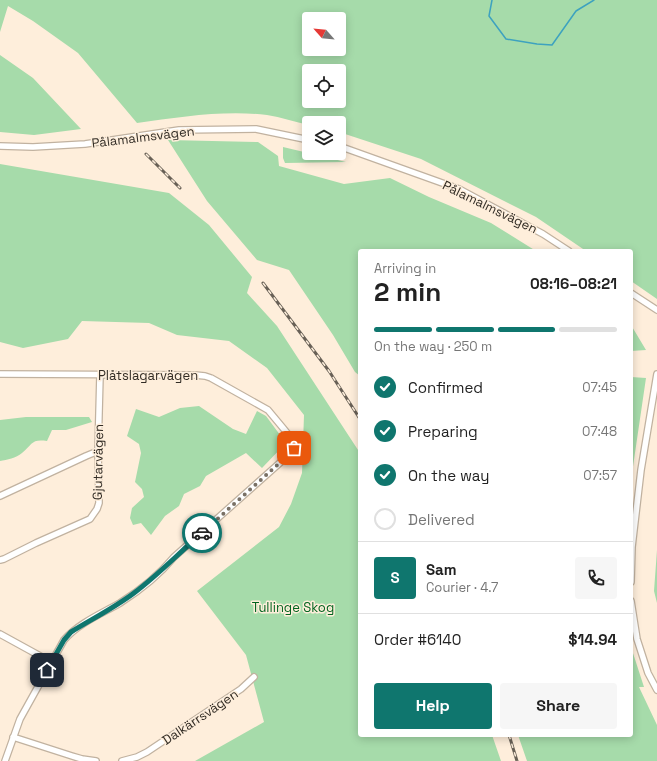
<!DOCTYPE html>
<meta charset="utf-8">
<style>
:root{--surface:#fff;--page:#f6f6f6;--text:#222;--muted:#767676;--line:#e0e0e0;--accent:#0f766e}
body{margin:0;font-family:"Space Grotesk",sans-serif;background:var(--page);color:var(--text);height:100vh;display:flex;flex-direction:column;font-size:15px;white-space:nowrap}
*{box-sizing:border-box;margin:0}
p{font-size:13px;color:var(--muted)}
.icon{flex:none;width:22px;height:22px;fill:none;stroke:currentColor;stroke-width:2;stroke-linecap:round;stroke-linejoin:round}
.map{position:relative;flex:1;overflow:hidden}
.drawer{position:absolute;left:358px;top:249px;width:275px;height:488px;display:flex;flex-direction:column;background:var(--surface);border-radius:4px;box-shadow:0 2px 10px #0003}
.drawer>*{flex:none}
.needle{width:26px;rotate:297deg}
.controls{position:absolute;left:302px;top:12px;display:grid;gap:8px}
.controls a{display:grid;place-items:center;width:44px;height:44px;border-radius:4px;background:var(--surface);box-shadow:0 2px 10px #0003;font-size:20px}
.pin{position:absolute;display:grid;place-items:center;width:34px;height:34px;color:#fff;margin:-17px;border-radius:8px;box-shadow:0 2px 6px #0006}
.courier{position:absolute;display:grid;place-items:center;width:40px;height:40px;margin:-20px;border:3px solid #0f766e;border-radius:50%;background:#fff;color:#222;box-shadow:0 1px 5px #0007}
.summary em{font-style:normal;font-weight:700}
.summary div{display:flex;flex-direction:column-reverse}
.summary{display:flex;align-items:center;justify-content:space-between;height:68px;padding:0 16px}
h1{font-size:26px;font-weight:700;line-height:30px}
.bar{display:grid;grid-template-columns:repeat(4,1fr);gap:6px 4px;align-content:center;height:48px;padding:0 16px}
.bar i{height:5px;border-radius:3px;background:var(--line)}
.bar .active{background:var(--accent)}
.bar p{grid-column:span 4}
.line{display:flex;align-items:center;gap:10px;padding:0 16px;border-top:1px solid var(--line)}
.line div{flex:1}
.round{display:grid;place-items:center;flex:none;width:42px;height:42px;border-radius:4px;background:var(--page)}
ol{padding:0 16px;list-style:none}
li{display:flex;align-items:center;gap:12px;height:44px}
li p{margin-inline-start:auto}
li .icon{padding:4px;border-radius:50%;background:var(--accent);color:#fff;stroke-width:4}
li:last-child{color:var(--muted)}
li i{width:22px;height:22px;border:2px solid var(--line);border-radius:50%}
.cta{display:flex;gap:8px;margin-top:auto;padding:8px 16px}
.cta a{flex:1;height:46px;border-radius:4px;background:var(--accent);color:#fff;font-size:16px;font-weight:700;line-height:46px;text-align:center}
.cta a+a{background:var(--page);color:var(--text)}
.map>svg:first-child{display:block}
.green{fill:#a6dbaa;fill-rule:evenodd}
.lines{fill:none;stroke-linecap:round;stroke-linejoin:round}
.stream{stroke:#3da2bf;stroke-width:1.5}
.minor-casing{stroke:#c1b2a0;stroke-width:8}
.minor{stroke:#fff;stroke-width:5.5}
.rail-casing{stroke:#686056;stroke-width:3}
.rail{stroke:#feeedb;stroke-width:1.5;stroke-dasharray:4.5;stroke-linecap:butt}
.done{stroke:#797065;stroke-width:4;stroke-dasharray:0 7.2}
.route{stroke:#0f766e;stroke-width:5}
.labels{text-anchor:middle;dominant-baseline:central;stroke-width:3;stroke-linejoin:round;paint-order:stroke}
.street-label{font-size:13px;fill:#322c25;stroke:#feeedb}
.park-label{font-size:13px;fill:#02641f;stroke:#feeedb}
</style>
<div class="map">
<svg width="657" height="761" viewBox="0 0 657 761">
<rect width="100%" height="100%" fill="#feeedb"/>
<path class="green" d="M 0,0 L 657,0 L 657,299 L 631,281 L 631,251 L 586,251 L 536,217 L 421,159 L 339,132 L 339,123 L 309,123 L 309,125 C 295,122 281,117 267,115 C 224,110 180,117 137,123 L 78,53 L 33,21 L 8,6 L 0,32 ZM 309,19 L 339,19 L 339,49 L 309,49 ZM 309,71 L 339,71 L 339,101 L 309,101 Z
M 0,55 L 33,78 L 81,129 L 34,135 L 0,132 Z
M 168,140 L 258,142 L 278,156 L 279,166 L 344,184 L 390,178 L 429,197 L 491,223 L 536,251 L 360,251 L 360,376 L 355,372 L 333,335 L 289,270 L 257,260 L 207,201 Z
M 283,147 L 346,162 L 285,163 L 283,158 Z
M 0,164 L 169,193 L 209,225 L 252,277 L 247,293 L 277,326 L 360,453 L 360,735 L 492,735 L 501,761 L 195,761 L 264,722 L 246,655 L 197,591 L 279,527 L 291,504 L 302,473 L 304,415 L 267,368 L 229,341 L 177,335 L 149,323 L 82,321 L 68,339 L 23,348 L 0,342 Z
M 631,325 L 646,350 L 631,351 Z
M 631,377 L 646,378 L 631,480 Z
M 199,406 L 233,429 L 246,434 L 257,411 L 266,416 L 286,443 L 262,468 L 246,453 L 206,476 L 200,486 L 184,494 L 179,506 L 165,516 L 151,535 L 141,523 L 133,525 L 130,518 L 132,508 L 144,497 L 142,489 L 135,482 L 141,453 L 139,444 L 127,436 L 136,409 L 159,417 L 180,408 Z
M 26,417 L 89,417 L 92,422 L 66,430 L 52,430 L 47,441 C 31,439 33,444 22,453 C 16,458 7,460 0,461 L 0,420 Z
M 657,550 L 657,603 L 654,591 Z
M 631,647 L 644,687 L 639,687 L 657,725 L 657,761 L 527,761 L 518,735 L 631,735 Z"/>
<g class="lines">
<path class="stream" d="M 492,0 L 489,16 L 506,39 L 537,44 L 552,45 L 576,11 L 594,0"/>
<defs>
<path id="minor" d="M 0,146 L 33,147 L 85,144 L 179,130 L 256,129 L 309,140
M 339,146 L 459,189 L 543,234 L 569,251
M 631,293 L 657,310
M 0,374 L 195,375 L 205,376 L 211,378 L 268,410 L 283,428 L 291,438 L 294,444 L 294,448 L 291,453 L 174,557 C 160,574 139,591 120,603 C 101,614 79,623 64,640 L 20,719 L 5,761
M 0,496 L 86,456 L 98,451
M 0,560 L 4,559 L 36,543 L 90,519 L 97,509 L 99,503 L 98,451 L 100,375
M 631,582 L 632,547 L 641,470 L 657,374
M 631,601 L 637,639 L 648,673 L 657,690
M 0,634 L 51,662
M 13,737 L 72,756 L 82,759 L 96,761
M 122,761 L 137,757 L 147,752 L 241,689 L 254,677"/>
</defs>
<use href="#minor" class="minor-casing"/>
<use href="#minor" class="minor"/>
<defs>
<path id="rail" d="M 146,154 L 180,188
M 263,283 L 329,371 L 360,419
M 509,735 L 517,761"/>
</defs>
<use href="#rail" class="rail-casing"/>
<use href="#rail" class="rail"/>
</g>
<g class="lines">
<path class="done" d="M 202,533 L 285,458 L 291,453 L 294,448"/>
<path class="route" d="M 47,670 L 64,640 L 71,632 C 92,619 114,608 134,593 C 158,575 179,553 202,533"/>
</g>
<g class="labels">
<g class="street-label">
<text transform="translate(143 137) rotate(-7)">Pålamalmsvägen</text>
<text transform="translate(490 207) rotate(26)">Pålamalmsvägen</text>
<text x="148" y="375">Plåtslagarvägen</text>
<text transform="translate(98 462) rotate(-89)">Gjutarvägen</text>
<text transform="translate(200 717) rotate(-34)">Dalkärrsvägen</text>
</g>
<g class="park-label">
<text x="293" y="607">Tullinge Skog</text>
</g>
</g>
</svg>
<div class="controls">
<a><svg class="needle" viewBox="-14 -14 28 28"><path d="M0-13l5 13h-10z" fill="#e53935"/><path d="M0 13l5-13h-10z" fill="#767676"/></svg></a>
<a><svg class="icon" aria-label="locate" viewBox="0 0 24 24"><circle cx="12" cy="12" r="6"/><path d="M12 2v4M12 18v4M2 12h4M18 12h4"/></svg></a>
<a><svg class="icon" aria-label="layers" viewBox="0 0 24 24"><path d="M12 4l9 5-9 5-9-5zM3 14l9 5 9-5"/></svg></a>
</div>
<div class="pin" style="left:294px;top:448px;background:#ea580c"><svg class="icon" aria-label="bag" viewBox="0 0 24 24"><path d="M5 8h14l-1 12H6zM9 8a3 3 0 0 1 6 0"/></svg></div>
<div class="pin" style="left:47px;top:670px;background:#1f2937"><svg class="icon" aria-label="home" viewBox="0 0 24 24"><path d="M3 11l9-7 9 7M6 9v11h12V9"/></svg></div>
<div class="courier" style="left:202px;top:533px"><svg class="icon" aria-label="car" viewBox="0 0 24 24"><path d="M5 17H2v-5l4-1 3-4h7l3 4 3 1v5h-3M9 17h6M6 11h13"/><circle cx="7" cy="17" r="2"/><circle cx="17" cy="17" r="2"/></svg></div>
<section class="drawer">
<div class="summary"><div><h1>2 min</h1><p>Arriving in</p></div><em>08:16–08:21</em></div>
<div class="bar"><i class="active"></i><i class="active"></i><i class="active"></i><i></i><p>On the way · 250 m</p></div>
<ol>
<li><svg class="icon" aria-label="check" viewBox="0 0 24 24"><path d="M5 12l5 5 9-10"/></svg>Confirmed<p>07:45</p></li>
<li><svg class="icon" aria-label="check" viewBox="0 0 24 24"><path d="M5 12l5 5 9-10"/></svg>Preparing<p>07:48</p></li>
<li><svg class="icon" aria-label="check" viewBox="0 0 24 24"><path d="M5 12l5 5 9-10"/></svg>On the way<p>07:57</p></li>
<li><i></i>Delivered</li>
</ol>
<div class="line" style="height:72px"><b class="round" style="background:var(--accent);color:#fff">S</b><div><b>Sam</b><p>Courier · 4.7</p></div><a class="round"><svg class="icon" aria-label="phone" viewBox="0 0 24 24"><path d="M5 4h4l2 5-3 2q2 4 5 5l2-3 5 2v4C11 20 4 13 5 4z"/></svg></a></div>
<div class="line" style="height:52px"><div>Order #6140</div><b>$14.94</b></div>
<div class="cta"><a>Help</a><a>Share</a></div>
</section>
</div>
